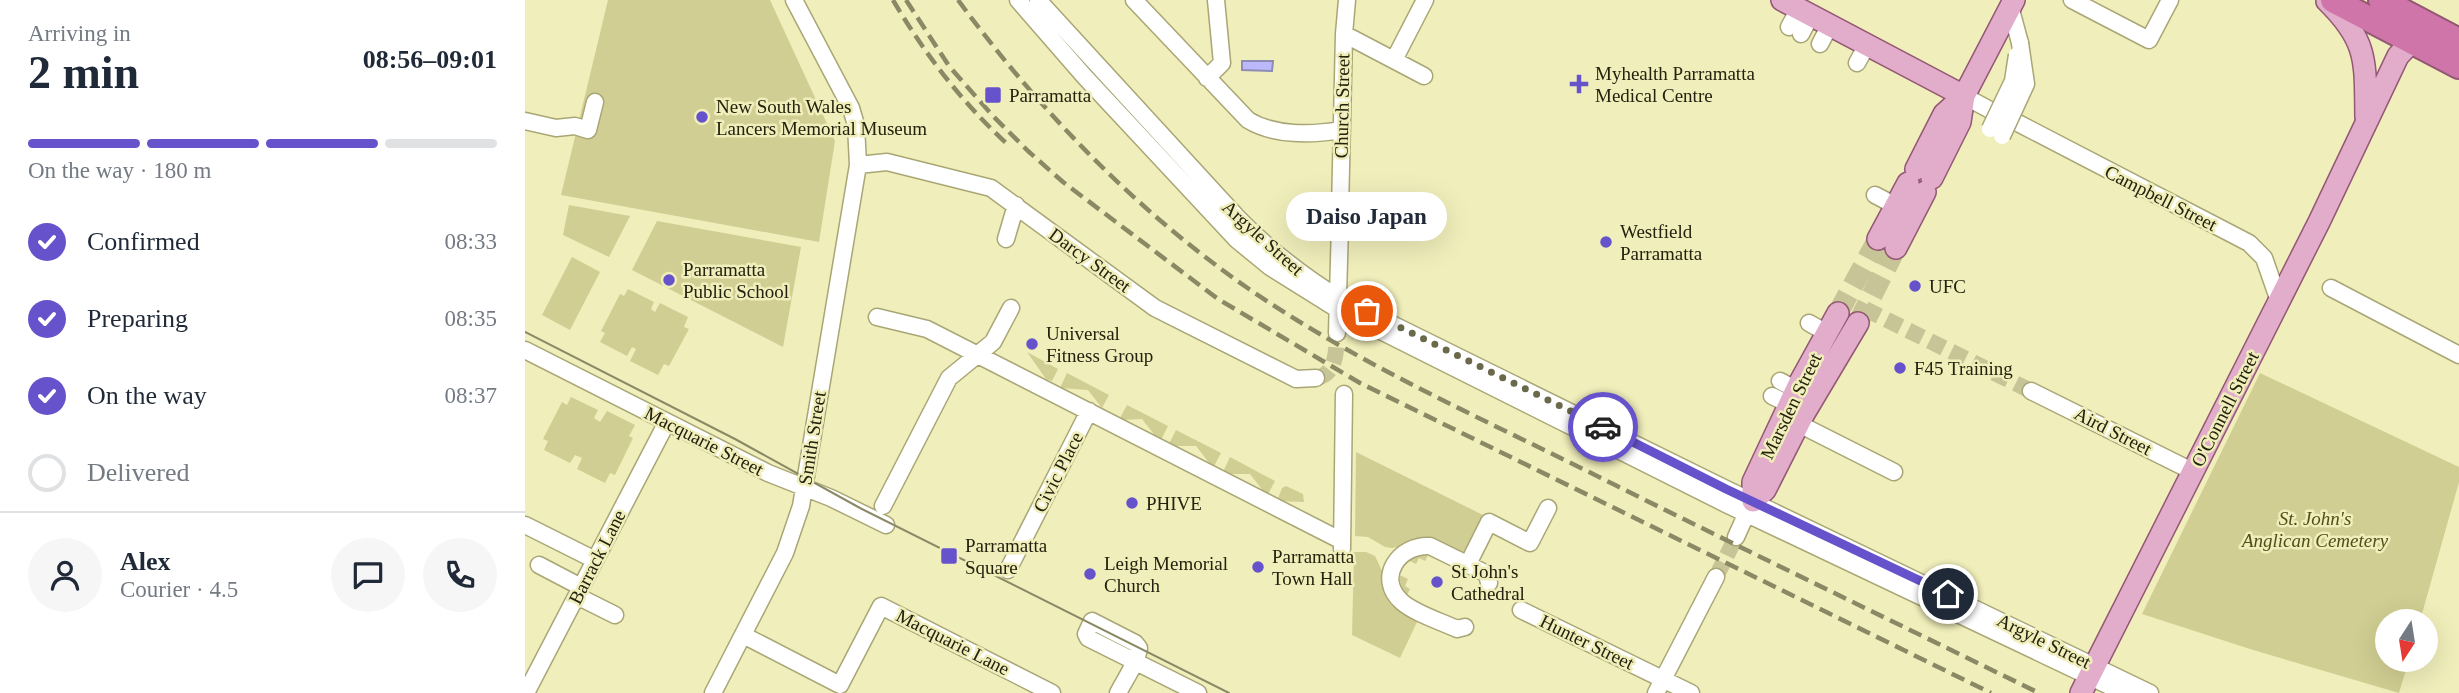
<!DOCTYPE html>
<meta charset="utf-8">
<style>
:root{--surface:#fff;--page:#f6f6f7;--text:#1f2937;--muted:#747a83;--line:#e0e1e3;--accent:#6653cc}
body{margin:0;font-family:Georgia,serif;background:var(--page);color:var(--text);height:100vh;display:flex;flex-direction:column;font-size:26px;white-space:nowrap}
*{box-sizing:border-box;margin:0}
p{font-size:23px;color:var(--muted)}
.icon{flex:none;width:38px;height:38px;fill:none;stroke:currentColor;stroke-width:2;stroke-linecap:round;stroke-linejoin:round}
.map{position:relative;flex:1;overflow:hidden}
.sheet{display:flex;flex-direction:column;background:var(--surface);width:525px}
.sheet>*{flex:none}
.needle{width:46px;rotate:192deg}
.fabs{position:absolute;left:1850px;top:609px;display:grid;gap:14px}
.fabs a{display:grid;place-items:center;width:63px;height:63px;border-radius:50%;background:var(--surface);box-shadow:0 7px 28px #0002;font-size:35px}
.pin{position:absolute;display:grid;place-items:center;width:60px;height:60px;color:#fff;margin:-30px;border:4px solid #fff;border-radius:50%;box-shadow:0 2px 7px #0007}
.courier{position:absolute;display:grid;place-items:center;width:70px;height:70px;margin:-35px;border:5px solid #6653cc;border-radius:50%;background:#fff;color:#222;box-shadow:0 2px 9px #0007}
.bubble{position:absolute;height:49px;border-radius:24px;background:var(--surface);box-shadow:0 7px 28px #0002;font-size:23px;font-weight:800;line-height:49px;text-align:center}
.summary em{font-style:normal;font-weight:800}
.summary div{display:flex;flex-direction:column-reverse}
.summary{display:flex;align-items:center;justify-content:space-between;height:119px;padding:0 28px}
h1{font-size:46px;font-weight:800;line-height:52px}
.bar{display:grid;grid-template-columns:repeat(4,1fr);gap:10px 7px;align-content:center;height:84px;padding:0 28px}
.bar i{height:9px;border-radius:5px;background:var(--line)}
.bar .active{background:var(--accent)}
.bar p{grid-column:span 4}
.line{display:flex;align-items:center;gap:18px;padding:0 28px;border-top:2px solid var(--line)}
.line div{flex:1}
.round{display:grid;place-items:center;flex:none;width:74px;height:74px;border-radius:37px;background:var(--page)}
ol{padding:0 28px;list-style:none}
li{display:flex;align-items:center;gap:21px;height:77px}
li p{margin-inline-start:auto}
li .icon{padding:7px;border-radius:50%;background:var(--accent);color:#fff;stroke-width:4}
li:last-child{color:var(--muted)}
li i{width:38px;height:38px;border:4px solid var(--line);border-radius:50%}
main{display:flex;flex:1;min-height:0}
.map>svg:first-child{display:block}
.green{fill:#d1ce93}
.water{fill:#bbb9fa;stroke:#8e8cb4;stroke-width:2}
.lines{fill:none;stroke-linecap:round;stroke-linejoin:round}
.minor-tunnel{stroke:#c7c598;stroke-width:16;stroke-dasharray:16 8;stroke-linecap:butt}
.major-tunnel{stroke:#c7c598;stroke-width:21;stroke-dasharray:21 10;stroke-linecap:butt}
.minor-casing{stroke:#a9a675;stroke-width:19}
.major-casing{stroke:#935873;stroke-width:24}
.highway-casing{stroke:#935873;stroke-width:28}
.minor{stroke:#fff;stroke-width:16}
.major{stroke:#e2accb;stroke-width:21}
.highway{stroke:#cf75a9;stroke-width:24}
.tram{stroke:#8b8965;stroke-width:2}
.rail{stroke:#8b8965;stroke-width:4.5;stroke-dasharray:14 7;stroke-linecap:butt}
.minor-bridge-casing{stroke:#a9a675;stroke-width:19;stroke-linecap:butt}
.minor-bridge{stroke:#fff;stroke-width:16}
.done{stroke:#6b694b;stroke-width:7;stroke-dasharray:0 12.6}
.route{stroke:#6653cc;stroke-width:9}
.poi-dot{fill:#6653cc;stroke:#f0eeba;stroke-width:2.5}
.labels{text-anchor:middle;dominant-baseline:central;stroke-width:5;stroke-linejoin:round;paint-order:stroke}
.poi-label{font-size:19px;fill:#24220f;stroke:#f0eeba;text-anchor:start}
.street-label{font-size:19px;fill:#24220f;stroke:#f0eeba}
.park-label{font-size:19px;font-style:italic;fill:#524e19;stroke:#f0eeba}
</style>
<main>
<section class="sheet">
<div class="summary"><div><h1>2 min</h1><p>Arriving in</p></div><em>08:56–09:01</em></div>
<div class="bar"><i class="active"></i><i class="active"></i><i class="active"></i><i></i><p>On the way · 180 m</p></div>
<ol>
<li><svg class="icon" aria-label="check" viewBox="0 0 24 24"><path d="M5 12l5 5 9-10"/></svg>Confirmed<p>08:33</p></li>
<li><svg class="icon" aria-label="check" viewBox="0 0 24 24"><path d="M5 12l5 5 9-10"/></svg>Preparing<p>08:35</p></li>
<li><svg class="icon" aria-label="check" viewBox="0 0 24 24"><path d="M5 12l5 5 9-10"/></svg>On the way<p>08:37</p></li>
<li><i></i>Delivered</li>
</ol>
<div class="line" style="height:126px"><a class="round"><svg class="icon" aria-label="person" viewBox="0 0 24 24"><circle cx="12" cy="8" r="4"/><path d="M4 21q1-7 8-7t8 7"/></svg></a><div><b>Alex</b><p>Courier · 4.5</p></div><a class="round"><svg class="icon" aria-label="chat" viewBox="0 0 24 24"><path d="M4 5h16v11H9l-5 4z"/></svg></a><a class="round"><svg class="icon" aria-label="phone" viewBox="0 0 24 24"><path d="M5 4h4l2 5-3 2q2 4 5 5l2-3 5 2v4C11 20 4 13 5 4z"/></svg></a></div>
</section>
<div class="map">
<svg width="1934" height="693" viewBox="0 0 1934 693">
<rect width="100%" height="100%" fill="#f0eeba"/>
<path class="green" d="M 83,0 L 245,0 L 310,141 L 294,242 L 36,195 Z
M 44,205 L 105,216 L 84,257 L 38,235 Z
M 132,221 L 276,247 L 258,347 L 107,270 Z
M 47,257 L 75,272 L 45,330 L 17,315 Z
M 103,289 L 129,302 L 126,309 L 130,312 L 135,303 L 163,317 L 159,327 L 164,329 L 144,366 L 139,364 L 133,375 L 105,361 L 111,349 L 107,347 L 102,356 L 75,342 L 80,333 L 76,331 L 95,294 L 99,296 Z
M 502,352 L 533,369 L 527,381 L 521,379 Z
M 542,373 L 584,395 L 577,408 L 563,390 L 535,388 Z
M 1735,373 L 1934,467 L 1934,482 L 1895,621 L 1862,621 L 1862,660 L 1884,660 L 1874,693 L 1725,649 L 1617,614 Z
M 46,397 L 73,410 L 69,418 L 75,422 L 82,411 L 110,425 L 104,436 L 108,438 L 90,475 L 85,473 L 80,483 L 52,469 L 57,458 L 50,455 L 45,463 L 19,450 L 23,441 L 18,439 L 37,402 L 42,405 Z
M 602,405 L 643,426 L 635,442 L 617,419 L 596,420 L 595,418 Z
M 651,430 L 696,453 L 688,468 L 671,446 L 643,446 Z
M 831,452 L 958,515 L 938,554 L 908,540 L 867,548 L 860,547 L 843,537 L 830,536 Z
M 705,457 L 750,481 L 742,496 L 725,474 L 697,474 Z
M 761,486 L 778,494 L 779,502 L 752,501 L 757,488 Z
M 905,551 L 900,561 L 894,558 L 891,564 L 882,560 L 875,575 L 883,579 L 880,586 L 885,589 L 880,599 C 873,587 869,572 877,559 Z
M 829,552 L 841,552 L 850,556 L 871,601 L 893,620 L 875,658 L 827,635 Z"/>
<path class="water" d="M 717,61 L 748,61 L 747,71 L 717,70 Z"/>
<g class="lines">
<path class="minor-tunnel" d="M 1340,309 L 1506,391
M 791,378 C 812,374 811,351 812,333
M 1191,577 L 1211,537"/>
<path class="major-tunnel" d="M 1313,313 L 1353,239
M 1333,323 L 1371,248"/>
<defs>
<path id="minor" d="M 493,0 L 559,76 L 712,240 L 745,267 L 812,309 L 1201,504 L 1599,693
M 513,0 L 711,216 C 742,248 775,274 812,297 L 1201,489 L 1625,693
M 609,0 L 723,120 C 749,136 787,135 816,130
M 1547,0 L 1624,40 L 1645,0
M 1485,6 L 1495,43
M 1264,27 L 1274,9
M 819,34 L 899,76
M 1276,34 L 1286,15
M 1295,44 L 1305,25
M 869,60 L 900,0
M 1332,63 L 1342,45
M 682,78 L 697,63 L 691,0
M 1439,96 L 1467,111
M 0,121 L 31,128 L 50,126 L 63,130 L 70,102
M 1489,121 L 1724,243 L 1739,258 L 1754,301
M 333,165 L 362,162 L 466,188 L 630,308 L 771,379 L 791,378
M 1350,195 L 1371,206
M 815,211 L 819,34 L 822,0
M 481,239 L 491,205
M 1806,288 L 1934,355
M 352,317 L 402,329 L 817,541
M 1284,323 L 1302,333
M 812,333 L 815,224
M 0,350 L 243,473 L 306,498 L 361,525
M 1255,381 L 1272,390
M 1506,391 L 1669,472
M 1247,396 L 1266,405
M 1274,424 L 1369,472
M 358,506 L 424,378 L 468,342 L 486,308
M 0,525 L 70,560
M 1211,537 L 1225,506
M 817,549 L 819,394
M 943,564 L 964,522 L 1005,543 L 1023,508
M 14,565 L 56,587
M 483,570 L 564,411
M 52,596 L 90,615
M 996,610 L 1166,693
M 940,627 L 932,629 C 915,621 891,614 877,602 C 850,578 874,544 905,546 L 962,574 L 964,583
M 218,635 L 315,685 L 356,606 L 527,693
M 1,693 L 142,422
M 188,693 L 260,553 L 276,506 L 333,165 L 331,125 L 326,108 L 269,0
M 593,693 C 600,679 612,663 614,648 L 610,643 L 567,621 L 561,634 L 563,638 L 673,693
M 1131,693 L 1191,577"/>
<path id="major" d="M 1257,0 L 1439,96
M 1802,1 C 1844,42 1840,63 1841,117
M 1391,169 L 1419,114 L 1439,96 L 1489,0
M 1407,178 L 1435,122 L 1439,96
M 1353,239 L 1383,183
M 1371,248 L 1400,192
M 1228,501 L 1228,482 L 1275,382 L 1313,313
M 1228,501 L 1240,490 L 1277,417 L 1333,323
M 1556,693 L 1794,222 L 1873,56 L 1887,41 L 1901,36"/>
<path id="highway" d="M 1808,0 L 1934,66
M 1856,0 L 1934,41"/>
</defs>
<use href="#minor" class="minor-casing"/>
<use href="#major" class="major-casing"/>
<use href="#highway" class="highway-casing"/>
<use href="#minor" class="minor"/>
<use href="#major" class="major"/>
<use href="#highway" class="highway"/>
<path class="tram" d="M 0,332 L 210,439 L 335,508 L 704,693"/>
<path class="rail" d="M 368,0 C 399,53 436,101 481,143
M 381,0 L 424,66 L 468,116 L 503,151 L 538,182 L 693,299 L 835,383 L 1466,693
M 433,0 C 514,110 611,211 724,289 C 833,364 956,418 1074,477 C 1220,550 1367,621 1514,693"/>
<defs>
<path id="minor-bridge" d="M 1465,129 L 1488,81 L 1492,55
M 1477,136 L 1501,84 L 1495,43"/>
</defs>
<use href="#minor-bridge" class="minor-bridge-casing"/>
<use href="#minor-bridge" class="minor-bridge"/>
</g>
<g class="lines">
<path class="done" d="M 842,311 L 1078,427"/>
<path class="route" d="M 1078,427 L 1201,489 L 1423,594"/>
</g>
<g class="poi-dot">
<path d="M1050.5 73.5h7v7h7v7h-7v7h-7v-7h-7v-7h7z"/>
<rect x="459" y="86" width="18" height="18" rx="3.5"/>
<circle cx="177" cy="117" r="7"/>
<circle cx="1081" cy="242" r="7"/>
<circle cx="144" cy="280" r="7"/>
<circle cx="1390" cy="286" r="7"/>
<circle cx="507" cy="344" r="7"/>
<circle cx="1375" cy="368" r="7"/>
<circle cx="607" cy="503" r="7"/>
<rect x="415" y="547" width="18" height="18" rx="3.5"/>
<circle cx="733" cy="567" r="7"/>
<circle cx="565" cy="574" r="7"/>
<circle cx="912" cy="582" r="7"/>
</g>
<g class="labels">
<g class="poi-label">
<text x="1070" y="73">Myhealth Parramatta<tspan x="1070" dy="22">Medical Centre</tspan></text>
<text x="484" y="95">Parramatta</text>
<text x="191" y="106">New South Wales<tspan x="191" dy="22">Lancers Memorial Museum</tspan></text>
<text x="1095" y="231">Westfield<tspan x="1095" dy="22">Parramatta</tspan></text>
<text x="158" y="269">Parramatta<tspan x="158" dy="22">Public School</tspan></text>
<text x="1404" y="286">UFC</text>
<text x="521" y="333">Universal<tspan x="521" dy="22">Fitness Group</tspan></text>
<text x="1389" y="368">F45 Training</text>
<text x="621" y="503">PHIVE</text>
<text x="440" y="545">Parramatta<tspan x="440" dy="22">Square</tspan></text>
<text x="747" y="556">Parramatta<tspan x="747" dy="22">Town Hall</tspan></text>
<text x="579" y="563">Leigh Memorial<tspan x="579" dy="22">Church</tspan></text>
<text x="926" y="571">St John's<tspan x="926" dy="22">Cathedral</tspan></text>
</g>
<g class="street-label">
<text transform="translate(817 106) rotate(-89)">Church Street</text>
<text transform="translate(1636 198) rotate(27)">Campbell Street</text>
<text transform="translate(738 238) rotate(42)">Argyle Street</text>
<text transform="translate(565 260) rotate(36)">Darcy Street</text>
<text transform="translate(1266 406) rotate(-64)">Marsden Street</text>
<text transform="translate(1700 409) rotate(-63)">O'Connell Street</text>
<text transform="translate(1588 431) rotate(27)">Aird Street</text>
<text transform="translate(287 438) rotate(-81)">Smith Street</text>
<text transform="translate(179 441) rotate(27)">Macquarie Street</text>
<text transform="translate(533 472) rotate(-63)">Civic Place</text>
<text transform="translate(72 557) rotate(-63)">Barrack Lane</text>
<text transform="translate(1519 641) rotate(26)">Argyle Street</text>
<text transform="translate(428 642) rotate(27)">Macquarie Lane</text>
<text transform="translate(1062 642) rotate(26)">Hunter Street</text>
</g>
<g class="park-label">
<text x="1790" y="518">St. John's<tspan x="1790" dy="22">Anglican Cemetery</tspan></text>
</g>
</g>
</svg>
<div class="fabs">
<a><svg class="needle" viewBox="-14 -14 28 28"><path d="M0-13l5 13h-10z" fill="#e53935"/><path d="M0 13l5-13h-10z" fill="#747a83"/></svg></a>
</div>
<div class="pin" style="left:842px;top:311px;background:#ea580c"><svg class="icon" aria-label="bag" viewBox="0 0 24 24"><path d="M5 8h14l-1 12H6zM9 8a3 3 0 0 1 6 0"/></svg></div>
<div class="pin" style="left:1423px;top:594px;background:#1f2937"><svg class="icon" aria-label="home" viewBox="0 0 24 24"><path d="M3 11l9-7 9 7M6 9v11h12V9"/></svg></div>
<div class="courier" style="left:1078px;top:427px"><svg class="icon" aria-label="car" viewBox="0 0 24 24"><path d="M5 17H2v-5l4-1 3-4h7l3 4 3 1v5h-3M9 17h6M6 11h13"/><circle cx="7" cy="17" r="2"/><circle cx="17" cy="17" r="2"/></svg></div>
<div class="bubble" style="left:761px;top:192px;width:161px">Daiso Japan</div>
</div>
</main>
